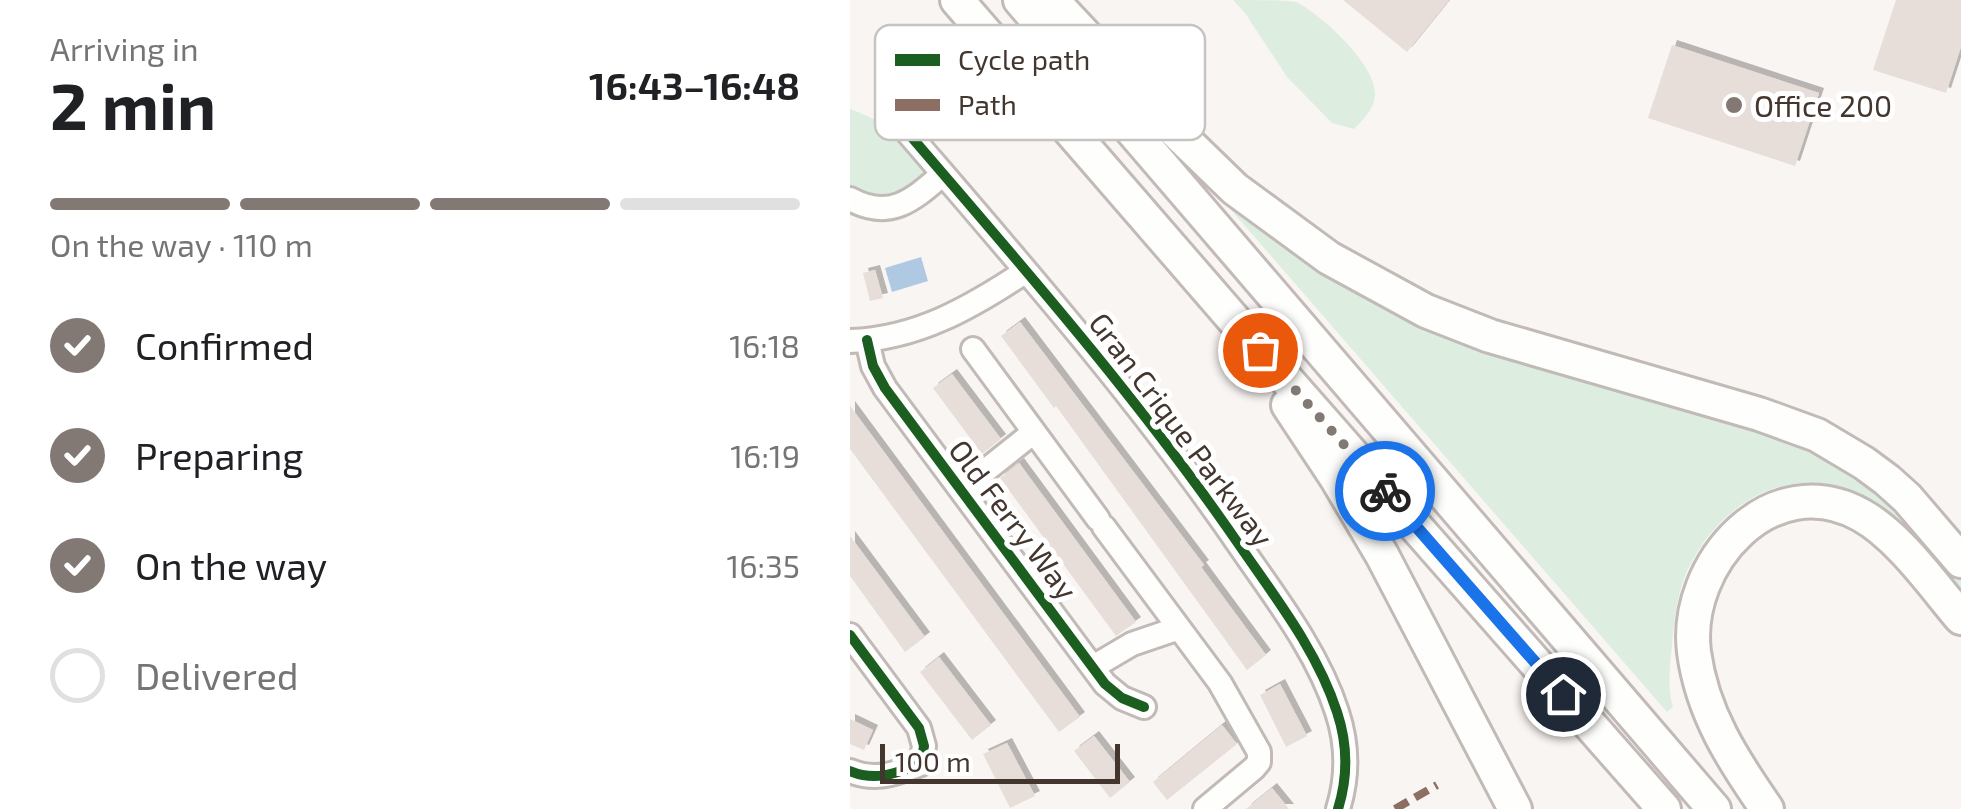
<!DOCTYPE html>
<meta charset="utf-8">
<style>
:root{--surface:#fff;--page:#f6f6f6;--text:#202124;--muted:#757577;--line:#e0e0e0;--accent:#837974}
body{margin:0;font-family:"Exo 2",sans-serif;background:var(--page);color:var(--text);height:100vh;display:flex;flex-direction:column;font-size:38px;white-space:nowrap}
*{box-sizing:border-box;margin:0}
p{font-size:32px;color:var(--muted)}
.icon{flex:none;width:55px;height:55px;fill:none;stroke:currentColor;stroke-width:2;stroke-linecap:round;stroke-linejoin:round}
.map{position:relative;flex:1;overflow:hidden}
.panel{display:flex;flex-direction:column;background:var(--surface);width:850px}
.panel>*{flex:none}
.scale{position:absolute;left:30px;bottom:25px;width:240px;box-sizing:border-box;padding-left:10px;border:5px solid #43362f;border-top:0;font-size:28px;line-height:35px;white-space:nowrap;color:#43362f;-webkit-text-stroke:8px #fff;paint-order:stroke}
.pin{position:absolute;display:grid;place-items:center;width:85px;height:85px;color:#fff;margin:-42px;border:5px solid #fff;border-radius:50%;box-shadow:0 2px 10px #0007}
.courier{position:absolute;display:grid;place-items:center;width:100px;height:100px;margin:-50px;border:8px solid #1a73e8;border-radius:50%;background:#fff;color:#222;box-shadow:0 2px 12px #0007}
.summary em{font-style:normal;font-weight:700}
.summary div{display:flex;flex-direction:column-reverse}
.summary{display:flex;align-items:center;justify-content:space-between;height:170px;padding:0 50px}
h1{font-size:65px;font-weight:700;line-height:75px}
.bar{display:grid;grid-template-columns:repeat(4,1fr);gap:15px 10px;align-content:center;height:120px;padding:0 50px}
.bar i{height:12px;border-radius:8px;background:var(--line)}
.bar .on{background:var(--accent)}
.bar p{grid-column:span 4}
ol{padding:0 50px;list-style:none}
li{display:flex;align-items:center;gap:30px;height:110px}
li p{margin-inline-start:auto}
li .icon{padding:10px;border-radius:50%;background:var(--accent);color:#fff;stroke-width:4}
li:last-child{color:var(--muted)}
li i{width:55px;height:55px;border:5px solid var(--line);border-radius:50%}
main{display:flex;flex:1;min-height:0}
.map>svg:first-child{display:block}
.green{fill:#ddeee1}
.water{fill:#afc9e2}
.building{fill:#e7ded9;filter:url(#shadow)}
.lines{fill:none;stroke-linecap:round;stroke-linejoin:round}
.minor-casing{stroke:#c1bab6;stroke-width:28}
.highway-casing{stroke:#c1bab6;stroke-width:38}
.minor{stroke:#fefefd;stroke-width:22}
.highway{stroke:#fefefd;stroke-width:32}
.quiet{stroke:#8d6e63;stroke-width:8;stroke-dasharray:15 8;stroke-linecap:butt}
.cycleway-casing{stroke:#fff;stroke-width:16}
.cycleway{stroke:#1b5e20;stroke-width:10}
.done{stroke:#837974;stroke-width:10;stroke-dasharray:0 18}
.route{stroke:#1a73e8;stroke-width:12}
.poi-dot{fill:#837974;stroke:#fff;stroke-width:4}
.labels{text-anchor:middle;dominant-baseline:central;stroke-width:10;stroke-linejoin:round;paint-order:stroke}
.poi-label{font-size:30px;fill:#43362f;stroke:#fff;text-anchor:start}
.street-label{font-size:30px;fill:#43362f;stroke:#fff}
.key{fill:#fff;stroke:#c7c3c1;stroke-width:2.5}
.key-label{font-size:28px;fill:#43362f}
</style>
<main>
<section class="panel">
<div class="summary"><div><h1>2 min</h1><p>Arriving in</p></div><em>16:43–16:48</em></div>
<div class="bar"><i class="on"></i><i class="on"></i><i class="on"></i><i></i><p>On the way · 110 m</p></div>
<ol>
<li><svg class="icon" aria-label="check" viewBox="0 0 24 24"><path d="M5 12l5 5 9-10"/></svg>Confirmed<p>16:18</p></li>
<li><svg class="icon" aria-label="check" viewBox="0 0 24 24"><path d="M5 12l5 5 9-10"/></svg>Preparing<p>16:19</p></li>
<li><svg class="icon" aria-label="check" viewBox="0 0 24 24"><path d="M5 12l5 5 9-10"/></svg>On the way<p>16:35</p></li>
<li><i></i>Delivered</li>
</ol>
</section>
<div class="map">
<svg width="1111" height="809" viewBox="0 0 1111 809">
<defs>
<filter id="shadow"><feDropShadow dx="5" dy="-5" stdDeviation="0" flood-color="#0004"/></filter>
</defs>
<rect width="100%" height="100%" fill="#f9f5f3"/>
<path class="green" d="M 383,0 C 399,0 434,0 446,2 C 472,15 528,66 525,96 C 524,109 513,120 504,129 L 482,123 L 437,77 L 395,13 Z
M 0,109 C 33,121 57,138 74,169 L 70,179 L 34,204 L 0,191 Z
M 362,188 L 486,270 L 949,434 L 1019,476 L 1111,573 L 1111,593 C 1080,555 1053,513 1007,493 C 935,462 868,505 837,571 C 827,594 824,620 822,646 C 820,666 817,687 823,707 L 817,712 Z"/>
<path class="water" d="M 71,257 L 78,281 L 42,292 L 35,268 Z"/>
<path class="building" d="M 493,0 L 599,0 L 557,52 Z
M 1046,0 L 1111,0 L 1111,47 L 1096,93 L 1023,70 Z
M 822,45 L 969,93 L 945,166 L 798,118 Z
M 25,270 L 33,298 L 20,301 L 13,273 Z
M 170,322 L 354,565 L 351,567 L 416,655 L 397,670 L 206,406 L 204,408 L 151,336 Z
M 102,374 L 151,439 L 132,454 L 83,388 Z
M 0,406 L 230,717 L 209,732 L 0,449 Z
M 169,463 L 286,622 L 266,636 L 150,478 Z
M 0,536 L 75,637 L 55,652 L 0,576 Z
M 89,657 L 141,725 L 122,740 L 70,672 Z
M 430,684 L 457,736 L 436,747 L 410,695 Z
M 0,719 L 23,730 L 14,750 L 0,744 Z
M 372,725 L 387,744 L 317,800 L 303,782 Z
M 244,736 L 280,782 L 260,798 L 224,751 Z
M 157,743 L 185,796 L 160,808 L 133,754 Z
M 422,788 L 439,809 L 396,809 Z"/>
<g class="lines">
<defs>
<path id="minor" d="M 46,119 C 166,259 288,397 392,549 C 428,601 468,653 487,712 C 498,745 498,777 488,809
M 0,199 C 40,221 63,200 93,174
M 17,340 L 23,366 L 35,388 L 255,684 L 272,698 L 294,707
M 0,341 C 67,339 122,307 176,271
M 123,349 L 248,519
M 111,490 L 184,432
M 254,527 L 370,683 L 409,752 L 409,762 L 404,768 L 355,809
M 0,635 L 69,728 L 74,746 L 71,764 C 46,773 26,782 0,771
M 243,667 L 282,644 L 329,628"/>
<path id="highway" d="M 107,0 L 385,321 L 814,809
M 170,0 L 864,809
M 202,0 L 320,126 L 385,189 L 479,258 L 576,311 L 640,336 L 909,414 L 967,435 L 1014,463 L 1037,480 L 1057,498 L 1111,561
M 438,405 L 487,479 L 532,555 L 665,809
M 917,809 C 883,760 852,713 844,652 C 833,564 921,465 1011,515 C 1049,536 1083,585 1111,618"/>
</defs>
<use href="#minor" class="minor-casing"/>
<use href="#highway" class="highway-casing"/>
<use href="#minor" class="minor"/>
<use href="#highway" class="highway"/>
<path class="quiet" d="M 545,809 L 587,785"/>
<defs>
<path id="cycleway" d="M 46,119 C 166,259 288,397 392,549 C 428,601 468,653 487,712 C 498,745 498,777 488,809
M 17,340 L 23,366 L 35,388 L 255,684 L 272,698 L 294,707
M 0,635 L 69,728 L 74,746 L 71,764 C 46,773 26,782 0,771"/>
</defs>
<use href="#cycleway" class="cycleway-casing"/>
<use href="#cycleway" class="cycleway"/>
</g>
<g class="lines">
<path class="done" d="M 410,350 L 535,491"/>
<path class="route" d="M 535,491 L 713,694"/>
</g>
<circle class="poi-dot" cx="884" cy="105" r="10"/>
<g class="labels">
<g class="poi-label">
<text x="904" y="105">Office 200</text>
</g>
<g class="street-label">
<text transform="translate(332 429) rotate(53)">Gran Crique Parkway</text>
<text transform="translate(164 519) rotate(53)">Old Ferry Way</text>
</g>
</g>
<rect x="25" y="25" width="330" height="115" rx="15" class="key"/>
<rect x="45" y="54" width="45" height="12" fill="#1b5e20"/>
<rect x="45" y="99" width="45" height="12" fill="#8d6e63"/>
<g class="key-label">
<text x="108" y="70">Cycle path</text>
<text x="108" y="115">Path</text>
</g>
</svg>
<div class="scale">100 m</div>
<div class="pin" style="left:410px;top:350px;background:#ea580c"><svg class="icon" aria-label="bag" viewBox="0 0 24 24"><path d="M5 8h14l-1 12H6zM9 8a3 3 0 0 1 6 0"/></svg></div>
<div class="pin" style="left:713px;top:694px;background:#1f2937"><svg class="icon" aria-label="home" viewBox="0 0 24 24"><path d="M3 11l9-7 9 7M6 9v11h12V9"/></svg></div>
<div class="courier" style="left:535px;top:491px"><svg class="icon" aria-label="bike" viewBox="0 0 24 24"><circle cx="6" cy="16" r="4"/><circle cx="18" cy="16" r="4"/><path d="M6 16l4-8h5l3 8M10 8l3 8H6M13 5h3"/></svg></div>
</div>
</main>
